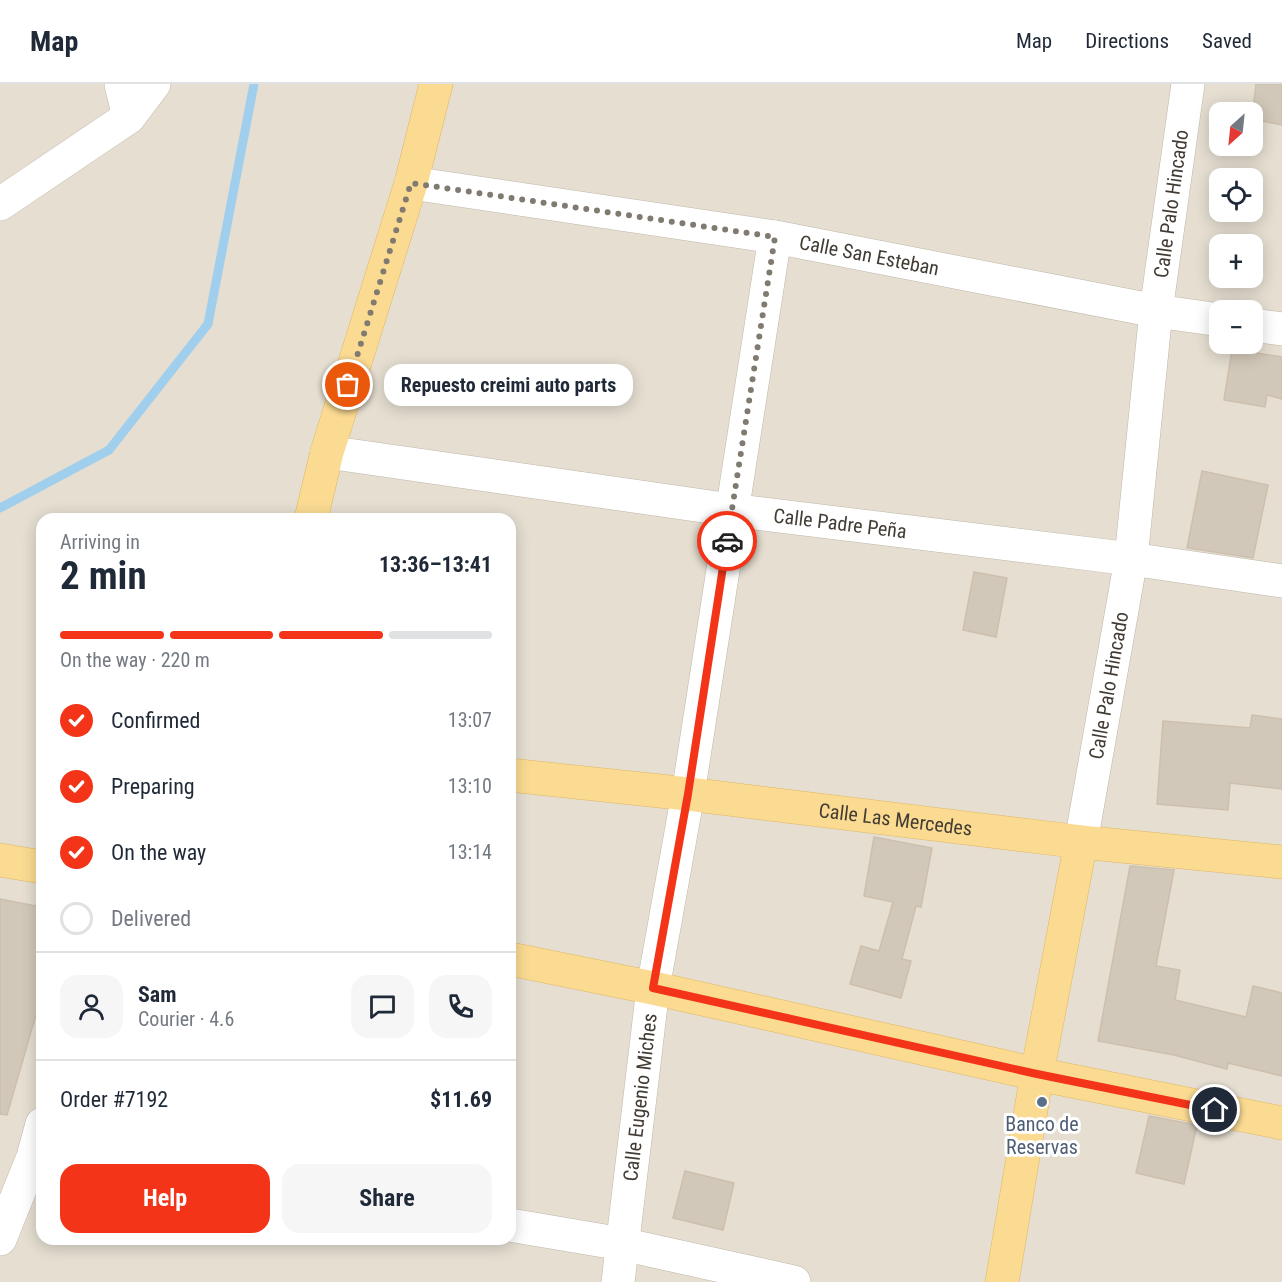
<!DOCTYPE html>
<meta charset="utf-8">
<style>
:root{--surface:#fff;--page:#f6f6f7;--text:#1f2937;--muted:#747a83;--line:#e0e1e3;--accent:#f33418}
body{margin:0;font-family:"Roboto Condensed",sans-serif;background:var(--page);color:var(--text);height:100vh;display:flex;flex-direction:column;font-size:22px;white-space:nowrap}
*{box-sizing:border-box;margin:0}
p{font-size:20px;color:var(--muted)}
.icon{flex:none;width:33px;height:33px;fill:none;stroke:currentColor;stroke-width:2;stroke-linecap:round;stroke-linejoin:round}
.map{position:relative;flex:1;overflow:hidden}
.details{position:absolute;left:36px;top:429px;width:480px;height:732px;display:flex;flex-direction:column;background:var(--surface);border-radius:18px;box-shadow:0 3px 15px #0003}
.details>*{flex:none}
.needle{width:39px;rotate:207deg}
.tools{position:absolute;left:1209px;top:18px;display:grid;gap:12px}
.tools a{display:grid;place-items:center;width:54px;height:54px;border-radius:12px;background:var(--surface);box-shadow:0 3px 15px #0003;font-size:30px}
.pin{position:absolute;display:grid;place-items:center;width:51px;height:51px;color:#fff;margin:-26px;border:3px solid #fff;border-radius:50%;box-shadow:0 2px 6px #0007}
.courier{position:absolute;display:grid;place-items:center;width:60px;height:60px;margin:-30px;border:4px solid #f33418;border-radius:50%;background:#fff;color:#222;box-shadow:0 2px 8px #0007}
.bubble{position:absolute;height:42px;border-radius:18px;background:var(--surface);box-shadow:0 3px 15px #0003;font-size:20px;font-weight:700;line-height:42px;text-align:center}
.head em{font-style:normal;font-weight:700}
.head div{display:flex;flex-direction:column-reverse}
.head{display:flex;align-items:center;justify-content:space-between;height:102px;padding:0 24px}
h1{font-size:39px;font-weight:700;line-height:45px}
.bar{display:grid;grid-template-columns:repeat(4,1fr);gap:9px 6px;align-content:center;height:72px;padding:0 24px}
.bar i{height:8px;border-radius:4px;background:var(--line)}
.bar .on{background:var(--accent)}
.bar p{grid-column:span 4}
.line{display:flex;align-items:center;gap:15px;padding:0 24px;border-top:2px solid var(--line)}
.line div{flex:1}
.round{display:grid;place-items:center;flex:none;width:63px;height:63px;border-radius:18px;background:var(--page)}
ol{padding:0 24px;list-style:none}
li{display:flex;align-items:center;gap:18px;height:66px}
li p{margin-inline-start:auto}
li .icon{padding:6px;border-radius:50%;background:var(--accent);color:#fff;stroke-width:4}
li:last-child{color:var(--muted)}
li i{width:33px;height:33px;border:3px solid var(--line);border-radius:50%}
.primary-button{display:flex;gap:12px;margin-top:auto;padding:12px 24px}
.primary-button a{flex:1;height:69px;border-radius:18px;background:var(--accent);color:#fff;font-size:24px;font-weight:700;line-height:69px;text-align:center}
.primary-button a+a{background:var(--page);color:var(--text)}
header{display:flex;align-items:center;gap:36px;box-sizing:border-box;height:84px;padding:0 30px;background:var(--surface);border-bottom:2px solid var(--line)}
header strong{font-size:28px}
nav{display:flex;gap:33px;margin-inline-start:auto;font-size:21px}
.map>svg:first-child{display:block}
.residential{fill:#e5ded1;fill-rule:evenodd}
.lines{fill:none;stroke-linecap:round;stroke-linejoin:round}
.stream{stroke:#a0cfed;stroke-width:9}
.building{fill:#d2c8b9;stroke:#cdbfad;stroke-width:1.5}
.minor-casing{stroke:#bfb7a9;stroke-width:34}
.major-casing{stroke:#dfb763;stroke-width:34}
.minor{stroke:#fff;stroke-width:33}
.major{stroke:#fbdb92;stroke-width:33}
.done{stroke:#807a71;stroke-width:6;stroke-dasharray:0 10.8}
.route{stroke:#f33418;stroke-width:8}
.service-dot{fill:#5c6f8a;stroke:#fff;stroke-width:2}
.labels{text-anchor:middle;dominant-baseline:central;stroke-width:6;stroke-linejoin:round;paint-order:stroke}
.street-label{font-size:20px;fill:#433c34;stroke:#fff}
.service-label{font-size:20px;fill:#4e5e75;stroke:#fff}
</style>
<header>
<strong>Map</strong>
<nav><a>Map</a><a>Directions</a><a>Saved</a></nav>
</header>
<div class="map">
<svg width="1282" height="1198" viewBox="0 0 1282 1198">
<rect width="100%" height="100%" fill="#f1ede3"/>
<path class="residential" d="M 0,0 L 1282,0 L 1282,1198 L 0,1198 ZM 1220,28 L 1252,28 L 1252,62 L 1220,62 ZM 1220,94 L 1252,94 L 1252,128 L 1220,128 ZM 1220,160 L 1252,160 L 1252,194 L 1220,194 ZM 1220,226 L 1252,226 L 1252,260 L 1220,260 ZM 42,435 L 510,435 L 510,1155 L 42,1155 Z"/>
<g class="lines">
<path class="stream" d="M 0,424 L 109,366 L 208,240 L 254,0"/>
</g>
<path class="building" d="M 1256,0 L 1282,0 L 1282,41 L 1252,35 Z
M 1232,265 L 1282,273 L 1282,315 L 1267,311 L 1265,323 L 1224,316 Z
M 1202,387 L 1268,401 L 1253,474 L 1187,464 Z
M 974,488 L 1007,494 L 996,553 L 963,546 Z
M 1252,631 L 1282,635 L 1282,705 L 1230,699 L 1228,726 L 1157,720 L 1163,637 L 1250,644 Z
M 874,753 L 932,764 L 921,823 L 916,822 L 902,875 L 911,877 L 901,914 L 850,900 L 861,862 L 879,867 L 893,818 L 864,812 Z
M 1130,782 L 1174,786 L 1156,882 L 1180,886 L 1175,916 L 1246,933 L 1253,902 L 1282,909 L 1282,992 L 1228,979 L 1227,985 L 1174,971 L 1098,957 Z
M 0,815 L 42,823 L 42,910 L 7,1031 L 0,1030 Z
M 1149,1032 L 1197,1041 L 1184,1100 L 1136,1089 Z
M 685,1087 L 734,1099 L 723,1146 L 673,1134 Z"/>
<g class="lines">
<defs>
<g id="minor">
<path d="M 121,0 L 129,33 L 154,0"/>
<path id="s1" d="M 411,99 L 775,153 L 1156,227 L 1220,236"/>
<path d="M 0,120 L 129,33"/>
<path d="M 1252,241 L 1282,245"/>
<path id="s2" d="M 327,368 L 731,426 L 1131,475 L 1282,497"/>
<path id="s3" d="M 1081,758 L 1131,475 L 1156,227 L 1188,0"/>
<path d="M 510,1141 L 622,1160 L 794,1198"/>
<path d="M 0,1155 L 33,1073 L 42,1040"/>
<path id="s4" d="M 618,1198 L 653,904 L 688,710 L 775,153"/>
</g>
<g id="major">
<path d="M 311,435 L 327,368 L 411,99 L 436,0"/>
<path id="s5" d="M 510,691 L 688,710 L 1081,758 L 1282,778"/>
<path d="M 0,776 L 42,783"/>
<path d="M 510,875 L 653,904 L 1037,990 L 1282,1039"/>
<path d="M 1002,1198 L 1037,990 L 1081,758"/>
</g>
</defs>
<use href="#minor" class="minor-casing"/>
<use href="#major" class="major-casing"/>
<use href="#minor" class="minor"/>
<use href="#major" class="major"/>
</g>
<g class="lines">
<path class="done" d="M 348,301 L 411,99 L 775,153 L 727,457"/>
<path class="route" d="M 727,457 L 688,710 L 653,904 L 1037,990 L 1215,1026"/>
</g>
<circle class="service-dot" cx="1042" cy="1018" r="6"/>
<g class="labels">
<g class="street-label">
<text stroke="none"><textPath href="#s3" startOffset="645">Calle Palo Hincado</textPath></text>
<text stroke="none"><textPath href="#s1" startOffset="464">Calle San Esteban</textPath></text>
<text stroke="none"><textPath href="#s2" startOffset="518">Calle Padre Peña</textPath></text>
<text stroke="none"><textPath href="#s3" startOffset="159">Calle Palo Hincado</textPath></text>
<text stroke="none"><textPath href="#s5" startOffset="388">Calle Las Mercedes</textPath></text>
<text stroke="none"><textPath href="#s4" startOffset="186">Calle Eugenio Miches</textPath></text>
</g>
<g class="service-label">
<text x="1042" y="1040">Banco de<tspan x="1042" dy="23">Reservas</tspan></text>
</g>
</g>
</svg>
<div class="tools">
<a><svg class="needle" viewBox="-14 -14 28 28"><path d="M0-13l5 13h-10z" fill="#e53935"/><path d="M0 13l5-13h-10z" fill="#747a83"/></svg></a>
<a><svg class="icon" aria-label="locate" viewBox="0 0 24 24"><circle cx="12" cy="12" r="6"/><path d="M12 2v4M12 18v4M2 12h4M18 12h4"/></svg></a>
<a>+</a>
<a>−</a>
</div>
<div class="pin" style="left:348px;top:301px;background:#ea580c"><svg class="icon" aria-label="bag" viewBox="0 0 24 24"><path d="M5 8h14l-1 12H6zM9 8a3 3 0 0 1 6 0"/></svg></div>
<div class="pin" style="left:1215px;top:1026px;background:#1f2937"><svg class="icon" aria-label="home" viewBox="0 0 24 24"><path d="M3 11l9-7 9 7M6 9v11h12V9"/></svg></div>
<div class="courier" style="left:727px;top:457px"><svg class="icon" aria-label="car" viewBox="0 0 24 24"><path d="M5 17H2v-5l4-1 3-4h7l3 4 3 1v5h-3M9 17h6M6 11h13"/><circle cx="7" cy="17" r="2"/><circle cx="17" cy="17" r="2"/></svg></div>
<div class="bubble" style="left:384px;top:280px;width:249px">Repuesto creimi auto parts</div>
<section class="details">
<div class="head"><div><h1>2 min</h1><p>Arriving in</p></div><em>13:36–13:41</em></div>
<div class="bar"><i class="on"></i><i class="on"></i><i class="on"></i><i></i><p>On the way · 220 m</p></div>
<ol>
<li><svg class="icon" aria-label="check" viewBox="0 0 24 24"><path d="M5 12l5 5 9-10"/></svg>Confirmed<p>13:07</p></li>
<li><svg class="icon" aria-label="check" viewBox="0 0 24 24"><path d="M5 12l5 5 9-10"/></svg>Preparing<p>13:10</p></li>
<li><svg class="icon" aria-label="check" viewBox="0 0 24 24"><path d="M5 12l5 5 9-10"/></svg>On the way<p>13:14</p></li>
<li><i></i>Delivered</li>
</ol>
<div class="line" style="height:108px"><a class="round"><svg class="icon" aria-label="person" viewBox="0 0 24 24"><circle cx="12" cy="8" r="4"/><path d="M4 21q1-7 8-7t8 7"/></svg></a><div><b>Sam</b><p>Courier · 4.6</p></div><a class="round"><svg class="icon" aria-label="chat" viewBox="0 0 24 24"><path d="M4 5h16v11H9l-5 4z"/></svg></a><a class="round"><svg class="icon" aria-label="phone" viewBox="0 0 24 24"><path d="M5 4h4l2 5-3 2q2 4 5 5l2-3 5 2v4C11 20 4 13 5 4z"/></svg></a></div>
<div class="line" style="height:78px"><div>Order #7192</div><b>$11.69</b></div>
<div class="primary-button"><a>Help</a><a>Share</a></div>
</section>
</div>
